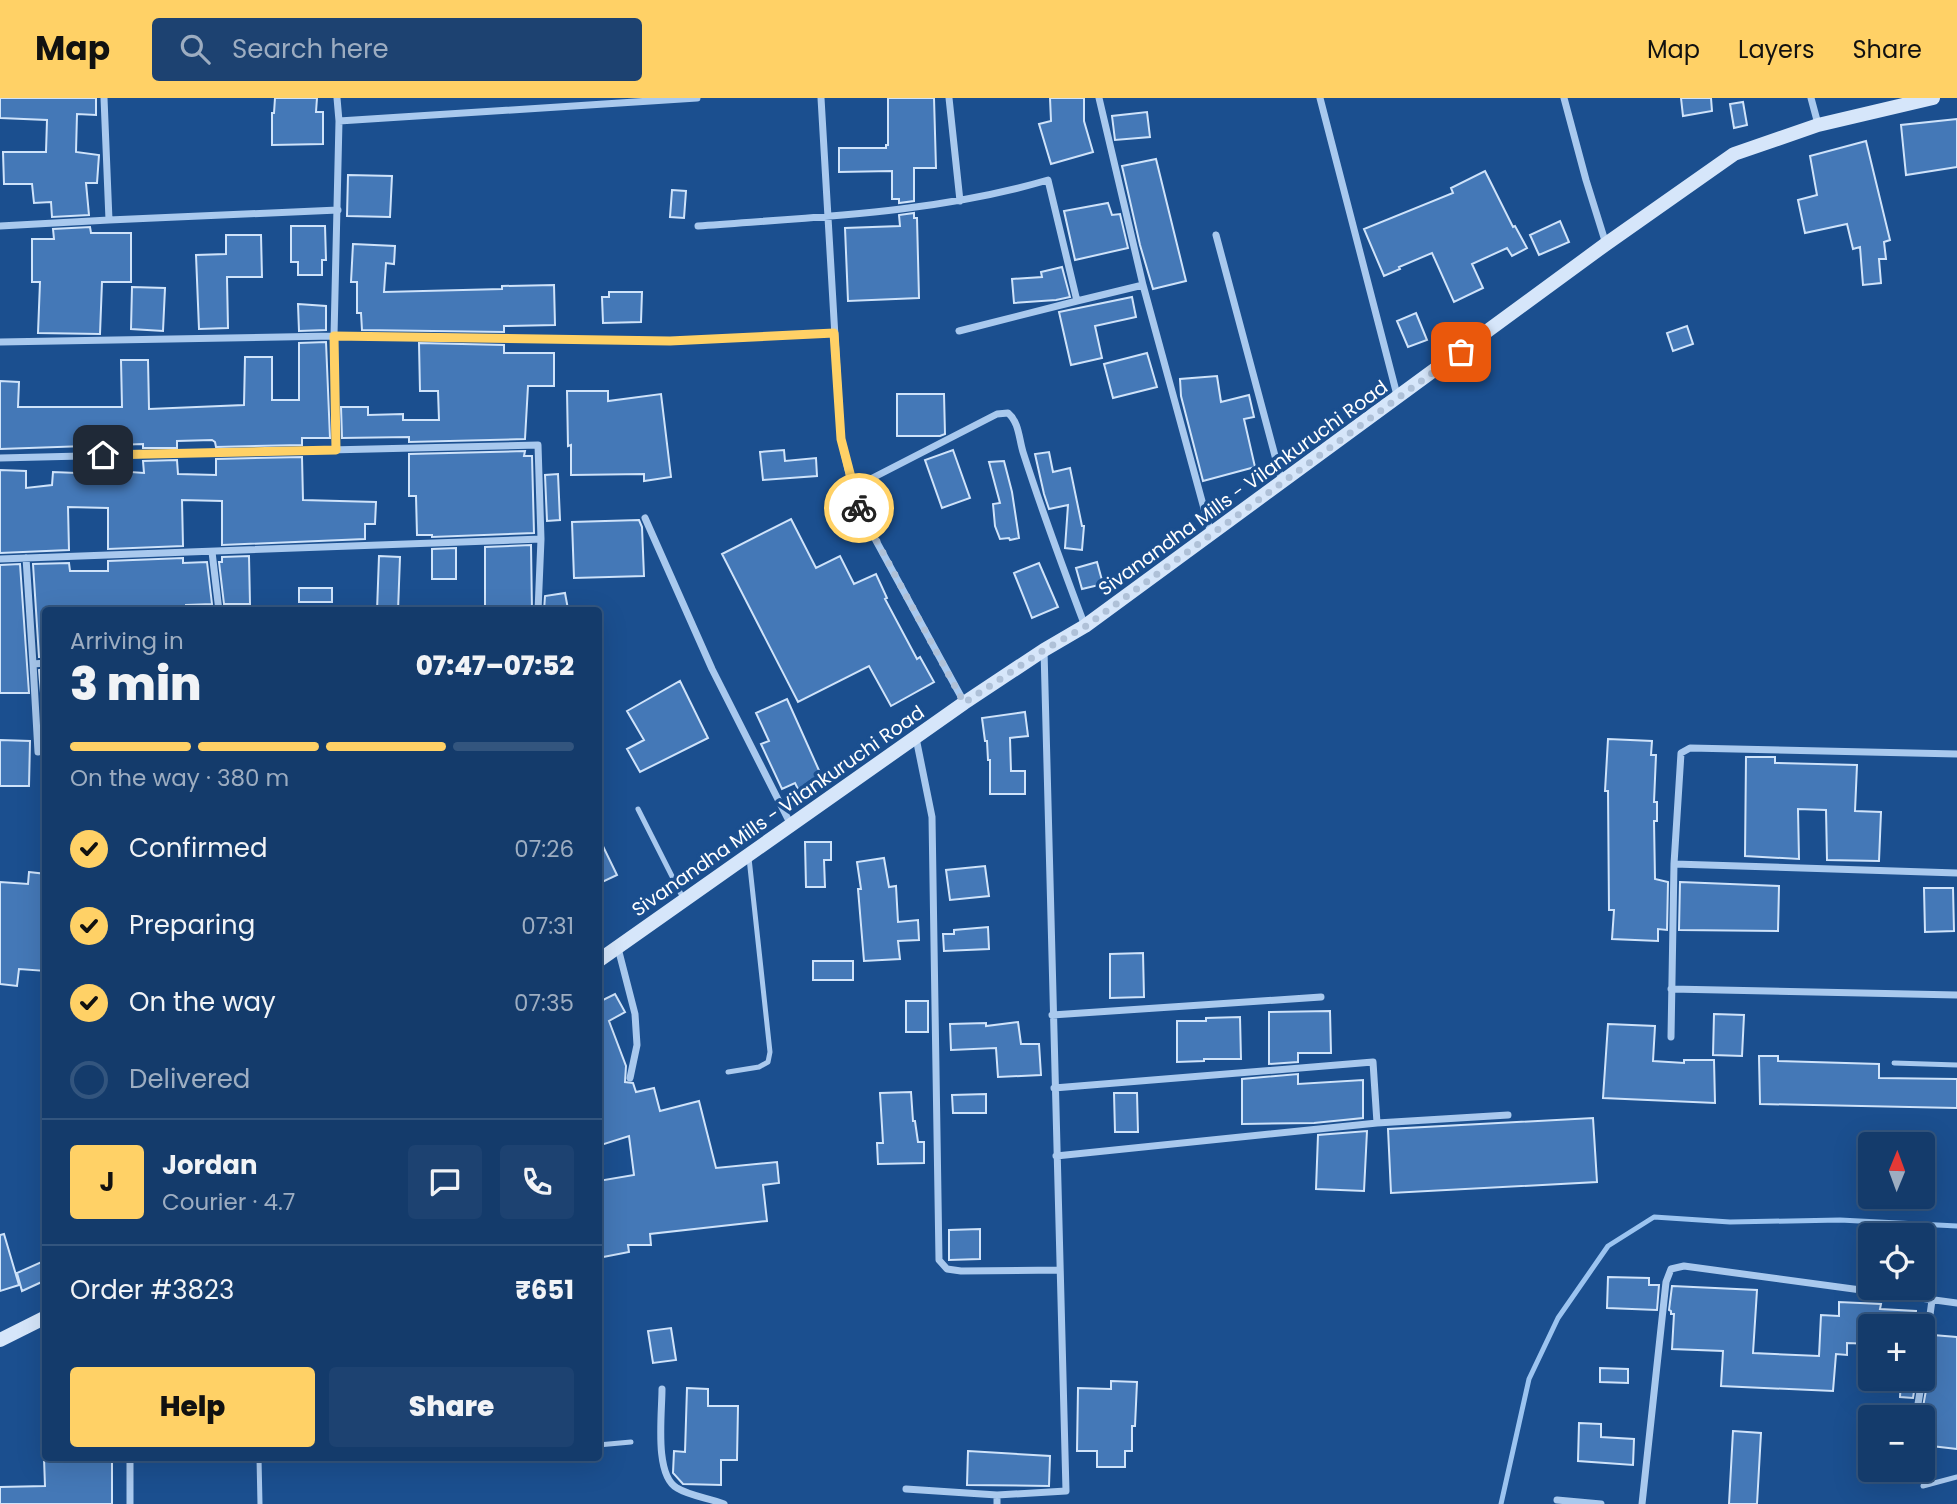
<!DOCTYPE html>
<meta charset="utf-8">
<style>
:root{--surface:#143b6b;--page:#1d4271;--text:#f1f3f6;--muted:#9dadc1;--line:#33557e;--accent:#ffd166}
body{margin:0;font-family:Poppins,sans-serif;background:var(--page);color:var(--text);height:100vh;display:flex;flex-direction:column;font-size:26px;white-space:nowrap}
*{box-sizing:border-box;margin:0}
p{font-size:23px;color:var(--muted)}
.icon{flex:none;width:38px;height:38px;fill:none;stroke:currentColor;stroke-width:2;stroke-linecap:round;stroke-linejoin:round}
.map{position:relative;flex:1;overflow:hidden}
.side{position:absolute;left:42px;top:509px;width:560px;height:854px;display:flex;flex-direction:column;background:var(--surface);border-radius:7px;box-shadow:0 7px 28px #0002,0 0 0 2px var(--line)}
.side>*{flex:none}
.needle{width:46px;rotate:1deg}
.buttons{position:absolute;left:1858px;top:1034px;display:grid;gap:14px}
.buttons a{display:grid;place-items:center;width:77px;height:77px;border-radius:7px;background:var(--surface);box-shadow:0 7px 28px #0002,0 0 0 2px var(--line);font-size:35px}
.pin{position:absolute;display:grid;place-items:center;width:60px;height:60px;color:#fff;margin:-30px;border-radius:14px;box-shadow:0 4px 10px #0006}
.courier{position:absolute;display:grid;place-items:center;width:70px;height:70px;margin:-35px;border:5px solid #ffd166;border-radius:50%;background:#fff;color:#222;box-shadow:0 2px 9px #0007}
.summary em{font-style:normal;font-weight:800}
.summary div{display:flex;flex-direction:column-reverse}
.summary{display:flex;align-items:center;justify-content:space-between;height:119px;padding:0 28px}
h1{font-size:46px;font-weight:800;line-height:52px}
.bar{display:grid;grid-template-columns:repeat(4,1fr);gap:10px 7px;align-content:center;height:84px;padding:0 28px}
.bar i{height:9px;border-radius:5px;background:var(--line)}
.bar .active{background:var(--accent)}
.bar p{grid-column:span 4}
.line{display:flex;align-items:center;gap:18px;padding:0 28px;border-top:2px solid var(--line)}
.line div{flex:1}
.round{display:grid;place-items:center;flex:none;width:74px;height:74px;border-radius:7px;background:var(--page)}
ol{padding:0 28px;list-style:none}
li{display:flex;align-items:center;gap:21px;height:77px}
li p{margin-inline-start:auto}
li .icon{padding:7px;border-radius:50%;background:var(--accent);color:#111;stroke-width:4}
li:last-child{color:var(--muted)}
li i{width:38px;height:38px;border:4px solid var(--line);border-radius:50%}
.cta{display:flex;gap:14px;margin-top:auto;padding:14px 28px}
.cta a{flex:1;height:80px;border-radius:7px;background:var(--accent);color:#111;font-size:28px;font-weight:800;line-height:80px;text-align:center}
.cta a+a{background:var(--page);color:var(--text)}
header{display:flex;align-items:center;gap:42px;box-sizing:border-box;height:98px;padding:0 35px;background:var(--accent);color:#111}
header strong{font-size:33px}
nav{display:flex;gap:38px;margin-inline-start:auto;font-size:24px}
.search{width:490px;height:63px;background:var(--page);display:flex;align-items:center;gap:18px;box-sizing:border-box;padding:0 24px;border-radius:7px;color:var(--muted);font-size:26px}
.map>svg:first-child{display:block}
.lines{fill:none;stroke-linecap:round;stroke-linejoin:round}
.stream{stroke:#9cc4f0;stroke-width:5}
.building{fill:#4478b7;stroke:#cfe3fa;stroke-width:2}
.lane{stroke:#a9c9ee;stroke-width:5}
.street{stroke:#a9c9ee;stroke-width:7}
.secondary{stroke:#d6e6fa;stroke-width:14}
.done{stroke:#afc1d8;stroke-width:7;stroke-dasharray:0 12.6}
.route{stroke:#ffd166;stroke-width:9}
.labels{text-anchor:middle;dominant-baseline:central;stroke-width:7;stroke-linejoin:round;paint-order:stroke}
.street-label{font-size:19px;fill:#fff;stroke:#1b4f8f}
</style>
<header>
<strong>Map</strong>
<div class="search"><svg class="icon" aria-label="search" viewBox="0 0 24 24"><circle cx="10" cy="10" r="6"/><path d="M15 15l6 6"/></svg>Search here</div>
<nav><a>Map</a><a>Layers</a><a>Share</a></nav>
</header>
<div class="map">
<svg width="1957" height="1406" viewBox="0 0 1957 1406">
<rect width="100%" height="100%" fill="#1b4f8f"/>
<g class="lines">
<path class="stream" d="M 1501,1406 L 1529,1281 L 1558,1220 L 1608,1148 L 1654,1119 L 1730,1124 L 1840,1122 L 1957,1128"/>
</g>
<path class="building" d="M 0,0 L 96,0 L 96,17 L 77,16 L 76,54 L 99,57 L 97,85 L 86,85 L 89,117 L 52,119 L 51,104 L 34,105 L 32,86 L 4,86 L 3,54 L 46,54 L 47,22 L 0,20 Z
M 275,0 L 317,0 L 316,14 L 323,14 L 323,46 L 272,47 L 272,15 L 274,15 Z
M 888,0 L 934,0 L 936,70 L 914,70 L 914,103 L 899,105 L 899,101 L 892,101 L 892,73 L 839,74 L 839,50 L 886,50 L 886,47 L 888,47 Z
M 1050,0 L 1084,0 L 1084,23 L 1093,54 L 1051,66 L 1039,26 L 1051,23 Z
M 1681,0 L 1711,0 L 1712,13 L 1683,18 Z
M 1743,4 L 1747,27 L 1734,30 L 1730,6 Z
M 1147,14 L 1150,39 L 1115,42 L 1112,18 Z
M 1957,21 L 1957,69 L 1906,77 L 1901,27 Z
M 1866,43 L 1890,142 L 1884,144 L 1886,161 L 1879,161 L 1881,185 L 1863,187 L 1860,149 L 1853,151 L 1847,126 L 1805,135 L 1798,102 L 1817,97 L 1810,58 Z
M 1156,61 L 1186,183 L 1153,191 L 1140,147 L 1122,68 Z
M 1485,73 L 1513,129 L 1515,128 L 1527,150 L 1512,158 L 1507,150 L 1472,166 L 1483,190 L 1454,204 L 1432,155 L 1399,169 L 1400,171 L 1384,178 L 1364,131 L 1453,95 L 1451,90 Z
M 348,77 L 392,78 L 390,119 L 347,118 Z
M 672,92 L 686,93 L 684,120 L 670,119 Z
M 1108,105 L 1112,117 L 1120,116 L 1128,150 L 1075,162 L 1064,113 Z
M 914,115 L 914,120 L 917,120 L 919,200 L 848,203 L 845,130 L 900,128 L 899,117 Z
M 1560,123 L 1569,144 L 1539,157 L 1530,137 Z
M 291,128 L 325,128 L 326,162 L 322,162 L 322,177 L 298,177 L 298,164 L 291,164 Z
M 90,129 L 91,135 L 131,135 L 131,184 L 102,184 L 100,236 L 38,235 L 40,184 L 32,184 L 32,141 L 54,141 L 53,131 Z
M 226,137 L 261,137 L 262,179 L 227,179 L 228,230 L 199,231 L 196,157 L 226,156 Z
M 353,146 L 395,148 L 394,166 L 386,165 L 384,194 L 502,191 L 502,188 L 554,187 L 555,227 L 504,228 L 504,234 L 362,232 L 361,215 L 357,215 L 357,184 L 351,184 Z
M 1062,169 L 1070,199 L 1056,202 L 1014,205 L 1012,181 L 1042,179 L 1041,174 Z
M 132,189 L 165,190 L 163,233 L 131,231 Z
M 609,194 L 642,194 L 641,224 L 603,225 L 602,199 L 609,199 Z
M 1132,199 L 1136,219 L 1095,228 L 1102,260 L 1071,267 L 1059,214 Z
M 298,206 L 326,208 L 326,232 L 299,233 Z
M 1416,215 L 1427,242 L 1408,249 L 1397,223 Z
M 1687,228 L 1693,246 L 1673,253 L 1667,235 Z
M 326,244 L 330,340 L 302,340 L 302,347 L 216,349 L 215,344 L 212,342 L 177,343 L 177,350 L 143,350 L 143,346 L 0,351 L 0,283 L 19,284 L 18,309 L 122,309 L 121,262 L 148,262 L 149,311 L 244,307 L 245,259 L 272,259 L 272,302 L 299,302 L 299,245 Z
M 419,245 L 504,247 L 504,255 L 554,255 L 554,288 L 528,288 L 525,341 L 409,344 L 409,339 L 342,340 L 341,309 L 368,309 L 368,317 L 403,316 L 403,322 L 439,322 L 438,293 L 420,293 Z
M 1147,255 L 1157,289 L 1113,300 L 1104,266 Z
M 1217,278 L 1221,304 L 1249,297 L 1254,319 L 1244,321 L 1255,369 L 1203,383 L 1181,298 L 1180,281 Z
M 567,293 L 608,293 L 608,303 L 661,296 L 671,379 L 644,383 L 644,376 L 571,377 L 571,347 L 568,348 Z
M 897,296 L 944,296 L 945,336 L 940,338 L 897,338 Z
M 784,352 L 785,363 L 816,360 L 817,378 L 763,382 L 760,354 Z
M 953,352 L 970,400 L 942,410 L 925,362 Z
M 525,353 L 524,358 L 532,358 L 534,435 L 432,439 L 432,437 L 417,437 L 416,398 L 409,398 L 409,356 Z
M 1049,354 L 1053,374 L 1070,370 L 1082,428 L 1084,428 L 1082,452 L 1065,450 L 1068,407 L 1049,411 L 1044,396 L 1035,356 Z
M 302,359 L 303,402 L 376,404 L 375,426 L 365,426 L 365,441 L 222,447 L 222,403 L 182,402 L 183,448 L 108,451 L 108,410 L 68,409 L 69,452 L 0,455 L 0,372 L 26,373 L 26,390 L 52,387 L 53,374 L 102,376 L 102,372 L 144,375 L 143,363 L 177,362 L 178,376 L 216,377 L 216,361 Z
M 1004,363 L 1012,394 L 1019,440 L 1010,442 L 1009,440 L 1000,441 L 995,428 L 993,406 L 1000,405 L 989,364 Z
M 558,376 L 560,422 L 547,423 L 545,377 Z
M 791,421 L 816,470 L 840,458 L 854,486 L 876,476 L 887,500 L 885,501 L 917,561 L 920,559 L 934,584 L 891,608 L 869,568 L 798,604 L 722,456 Z
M 639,422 L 642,429 L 644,478 L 574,480 L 572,424 Z
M 531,447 L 532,513 L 485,513 L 485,449 Z
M 456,450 L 456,481 L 432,481 L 432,451 Z
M 249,458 L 250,506 L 224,506 L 219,464 L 222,464 L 222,459 Z
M 379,458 L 400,459 L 398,513 L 377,513 Z
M 183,460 L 183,465 L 207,464 L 212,506 L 186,507 L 186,513 L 46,513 L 46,559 L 39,559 L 33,466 L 69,465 L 70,473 L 108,473 L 108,463 Z
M 1097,464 L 1103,486 L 1082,491 L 1076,470 Z
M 1039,465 L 1058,509 L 1032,520 L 1014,475 Z
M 20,466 L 29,595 L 0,595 L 0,467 Z
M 299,490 L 332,490 L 332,504 L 299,504 Z
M 565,495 L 568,511 L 544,513 L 545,498 Z
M 46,571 L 46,595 L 41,595 L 39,572 Z
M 680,583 L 708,640 L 640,674 L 627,651 L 644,642 L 627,613 Z
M 787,601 L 826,688 L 802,699 L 795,685 L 782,691 L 761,646 L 769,643 L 756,615 Z
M 1025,614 L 1028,638 L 1010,640 L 1011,673 L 1025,673 L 1025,696 L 990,696 L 990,662 L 988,662 L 987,643 L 985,643 L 982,620 Z
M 1608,641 L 1652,643 L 1651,657 L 1656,657 L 1654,704 L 1657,704 L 1657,723 L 1654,723 L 1655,781 L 1668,784 L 1667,832 L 1658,831 L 1658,843 L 1612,841 L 1614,812 L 1609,812 L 1608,693 L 1605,693 Z
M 0,642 L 30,643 L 29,688 L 0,688 Z
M 1746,659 L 1775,659 L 1775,665 L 1857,667 L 1855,713 L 1881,714 L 1879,763 L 1827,762 L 1826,712 L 1798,711 L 1799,761 L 1745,758 Z
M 598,738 L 617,777 L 598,786 Z
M 805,744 L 831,744 L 831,762 L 824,762 L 825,789 L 806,789 Z
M 884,760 L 889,789 L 896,788 L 898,824 L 918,822 L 919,842 L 898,843 L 900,861 L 864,863 L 858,791 L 861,791 L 857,764 Z
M 985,768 L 989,798 L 950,802 L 946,772 Z
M 29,774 L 46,776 L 46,873 L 19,871 L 17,888 L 0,886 L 0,784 L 28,786 Z
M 1680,784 L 1779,788 L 1778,833 L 1679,832 Z
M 1924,790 L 1953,790 L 1954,833 L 1925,834 Z
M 988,829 L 989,851 L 944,853 L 943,836 L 954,836 L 954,832 Z
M 1143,855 L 1144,899 L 1110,900 L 1110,856 Z
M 813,863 L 853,863 L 853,882 L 813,882 Z
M 615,896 L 625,914 L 609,923 L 626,968 L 625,984 L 633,985 L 636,994 L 654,990 L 660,1013 L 699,1003 L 716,1070 L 777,1064 L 779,1085 L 763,1087 L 767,1123 L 650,1136 L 651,1147 L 628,1147 L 629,1154 L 598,1160 L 598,1083 L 634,1077 L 629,1038 L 598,1048 L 598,899 L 601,903 Z
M 906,903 L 928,903 L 928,934 L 906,934 Z
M 1330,913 L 1331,955 L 1298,955 L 1298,964 L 1269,966 L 1269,914 Z
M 1714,916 L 1744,917 L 1742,958 L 1713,957 Z
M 1240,919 L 1241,961 L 1204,961 L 1204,963 L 1177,964 L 1177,923 L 1206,923 L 1206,920 Z
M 1018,924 L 1021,946 L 1039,946 L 1041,977 L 998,979 L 996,950 L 951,952 L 950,926 L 986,925 L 986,928 Z
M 1608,926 L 1655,928 L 1653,963 L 1684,965 L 1684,962 L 1714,962 L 1715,1005 L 1603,1000 Z
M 1759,958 L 1778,958 L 1778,963 L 1879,966 L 1879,980 L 1957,981 L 1957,1010 L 1760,1006 Z
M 1298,976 L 1298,986 L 1363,982 L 1363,1020 L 1314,1025 L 1242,1026 L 1242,981 Z
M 911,994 L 913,1023 L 915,1023 L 918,1044 L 924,1044 L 924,1065 L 878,1066 L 877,1045 L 883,1045 L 880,995 Z
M 1114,995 L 1137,995 L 1138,1034 L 1115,1034 Z
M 986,996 L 986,1015 L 953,1015 L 952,997 Z
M 1593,1020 L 1597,1084 L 1391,1095 L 1388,1031 Z
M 1367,1033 L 1364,1093 L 1316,1091 L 1318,1037 Z
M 980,1131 L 980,1161 L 949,1162 L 949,1132 Z
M 4,1136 L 19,1187 L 0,1193 L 0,1137 Z
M 46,1162 L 46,1182 L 22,1193 L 17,1175 Z
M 1608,1179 L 1649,1180 L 1649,1187 L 1659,1187 L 1657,1212 L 1607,1210 Z
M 1672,1188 L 1757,1192 L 1753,1255 L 1819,1258 L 1821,1217 L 1839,1218 L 1839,1204 L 1881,1206 L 1880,1211 L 1916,1213 L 1915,1228 L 1871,1228 L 1871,1246 L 1847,1245 L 1847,1257 L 1836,1256 L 1833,1293 L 1721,1288 L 1723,1253 L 1672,1251 L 1674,1216 L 1671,1216 L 1671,1213 L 1669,1212 Z
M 671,1230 L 676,1262 L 653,1265 L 648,1233 Z
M 1933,1237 L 1957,1239 L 1957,1351 L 1923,1347 L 1923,1320 L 1921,1320 L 1928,1281 L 1930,1281 Z
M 1600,1270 L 1628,1271 L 1628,1285 L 1600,1284 Z
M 1901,1281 L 1916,1281 L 1913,1300 L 1900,1299 Z
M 1111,1283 L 1137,1284 L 1135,1328 L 1132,1328 L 1132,1353 L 1125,1353 L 1125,1369 L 1097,1369 L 1097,1353 L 1077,1353 L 1078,1290 L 1111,1291 Z
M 687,1290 L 708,1291 L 708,1308 L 738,1308 L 737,1362 L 721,1362 L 721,1387 L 683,1386 L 673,1375 L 674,1353 L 685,1354 Z
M 1579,1325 L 1601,1326 L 1601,1339 L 1634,1341 L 1633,1367 L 1578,1363 Z
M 1733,1333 L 1761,1335 L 1757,1406 L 1729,1406 Z
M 968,1353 L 1050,1358 L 1049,1388 L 967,1387 Z
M 44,1360 L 112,1360 L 112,1406 L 0,1406 L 0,1389 L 45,1388 Z"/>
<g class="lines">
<path class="lane" d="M 638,711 L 684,802
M 1894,965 L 1957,967
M 728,974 L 759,969 L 768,964 L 770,954 L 749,760
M 598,1347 L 631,1344
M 259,1360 L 260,1406
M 1923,1388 L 1957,1379"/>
<path class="street" d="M 104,0 L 109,122 L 338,112
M 821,0 L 841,341 L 856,406 L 964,604
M 949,0 L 960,103
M 1099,0 L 1143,187
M 1320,0 L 1397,297
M 1564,0 L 1586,82 L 1606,146
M 1811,0 L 1818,26
M 339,23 L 697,0
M 0,128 L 109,122
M 698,128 C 815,119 935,115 1048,82 L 1077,203 L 1143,187 L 1211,436
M 1216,137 L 1282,384
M 959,233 L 1077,203
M 0,244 L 334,238 L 339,23 L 337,0
M 336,352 L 334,238 L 670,243 L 834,235
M 0,360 L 538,347 L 541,441
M 853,390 L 997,316 L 1008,315 C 1019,324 1019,341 1023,354 C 1042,413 1063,470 1085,528
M 645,420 L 712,571 L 791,727
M 212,454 L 219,513
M 26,460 L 33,566 L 46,565
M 0,461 L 541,441 L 538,513
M 33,566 L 38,654
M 916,640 L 932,719 L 939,1162 L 947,1171 L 961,1173 L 1060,1172
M 1674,766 L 1957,775
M 618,850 L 635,916 L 637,947 L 630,980
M 1671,891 L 1957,897
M 1052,917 L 1321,899
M 1671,939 L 1674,766 L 1681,655 L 1690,650 L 1957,656
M 1054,990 L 1373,964 L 1377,1025
M 1056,1058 L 1377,1025 L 1508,1017
M 1923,1269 L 1932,1202
M 662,1291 C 662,1316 654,1377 677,1390 C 690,1398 709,1400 724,1406
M 1913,1320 L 1917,1312 L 1922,1281
M 130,1360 L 130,1406
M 906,1391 L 997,1397
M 1557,1402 L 1601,1406
M 997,1406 L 997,1397 L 1066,1393 L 1044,552
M 1642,1406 L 1666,1184 L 1671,1171 L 1684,1168 L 1957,1205"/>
<path class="secondary" d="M 598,863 L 964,605 L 1044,552 L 1085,528 L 1606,146 L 1734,56 L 1818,27 L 1933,0
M 0,1242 L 46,1219"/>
</g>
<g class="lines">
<path class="done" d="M 859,410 L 964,605 L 1044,552 L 1086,528 L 1461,254"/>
<path class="route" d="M 103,357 L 336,352 L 334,238 L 670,243 L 834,235 L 841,341 L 859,410"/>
</g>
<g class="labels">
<g class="street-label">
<text transform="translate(1243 390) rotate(-36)">Sivanandha Mills - Vilankuruchi Road</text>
<text transform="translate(778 713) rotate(-35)">Sivanandha Mills - Vilankuruchi Road</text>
</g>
</g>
</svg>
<div class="buttons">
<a><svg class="needle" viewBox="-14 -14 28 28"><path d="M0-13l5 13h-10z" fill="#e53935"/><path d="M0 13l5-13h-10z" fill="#9dadc1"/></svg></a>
<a><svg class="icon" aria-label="locate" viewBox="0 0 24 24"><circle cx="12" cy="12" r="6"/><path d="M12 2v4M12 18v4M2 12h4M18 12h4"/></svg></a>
<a>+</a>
<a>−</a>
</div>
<div class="pin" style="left:1461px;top:254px;background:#ea580c"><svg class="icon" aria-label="bag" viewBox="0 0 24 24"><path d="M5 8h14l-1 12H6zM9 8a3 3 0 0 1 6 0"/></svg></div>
<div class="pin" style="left:103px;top:357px;background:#1f2937"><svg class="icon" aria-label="home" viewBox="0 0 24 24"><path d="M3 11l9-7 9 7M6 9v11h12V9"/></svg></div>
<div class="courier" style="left:859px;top:410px"><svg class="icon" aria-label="bike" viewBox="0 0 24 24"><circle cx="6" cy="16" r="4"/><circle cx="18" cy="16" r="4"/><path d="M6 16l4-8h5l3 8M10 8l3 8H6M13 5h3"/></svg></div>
<section class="side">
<div class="summary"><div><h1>3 min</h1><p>Arriving in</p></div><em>07:47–07:52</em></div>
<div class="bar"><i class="active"></i><i class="active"></i><i class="active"></i><i></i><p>On the way · 380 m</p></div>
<ol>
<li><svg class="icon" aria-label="check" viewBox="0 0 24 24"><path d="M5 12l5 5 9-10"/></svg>Confirmed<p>07:26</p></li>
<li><svg class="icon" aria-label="check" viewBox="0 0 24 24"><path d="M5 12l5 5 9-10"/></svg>Preparing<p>07:31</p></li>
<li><svg class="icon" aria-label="check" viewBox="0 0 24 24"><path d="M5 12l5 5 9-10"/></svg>On the way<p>07:35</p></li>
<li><i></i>Delivered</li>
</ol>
<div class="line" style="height:126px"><b class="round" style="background:var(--accent);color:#111">J</b><div><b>Jordan</b><p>Courier · 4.7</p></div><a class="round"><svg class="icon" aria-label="chat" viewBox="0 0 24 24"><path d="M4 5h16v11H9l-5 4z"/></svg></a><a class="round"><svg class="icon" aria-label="phone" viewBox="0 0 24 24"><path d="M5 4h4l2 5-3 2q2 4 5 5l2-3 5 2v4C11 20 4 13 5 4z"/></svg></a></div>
<div class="line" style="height:91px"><div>Order #3823</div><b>₹651</b></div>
<div class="cta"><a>Help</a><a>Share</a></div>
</section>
</div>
